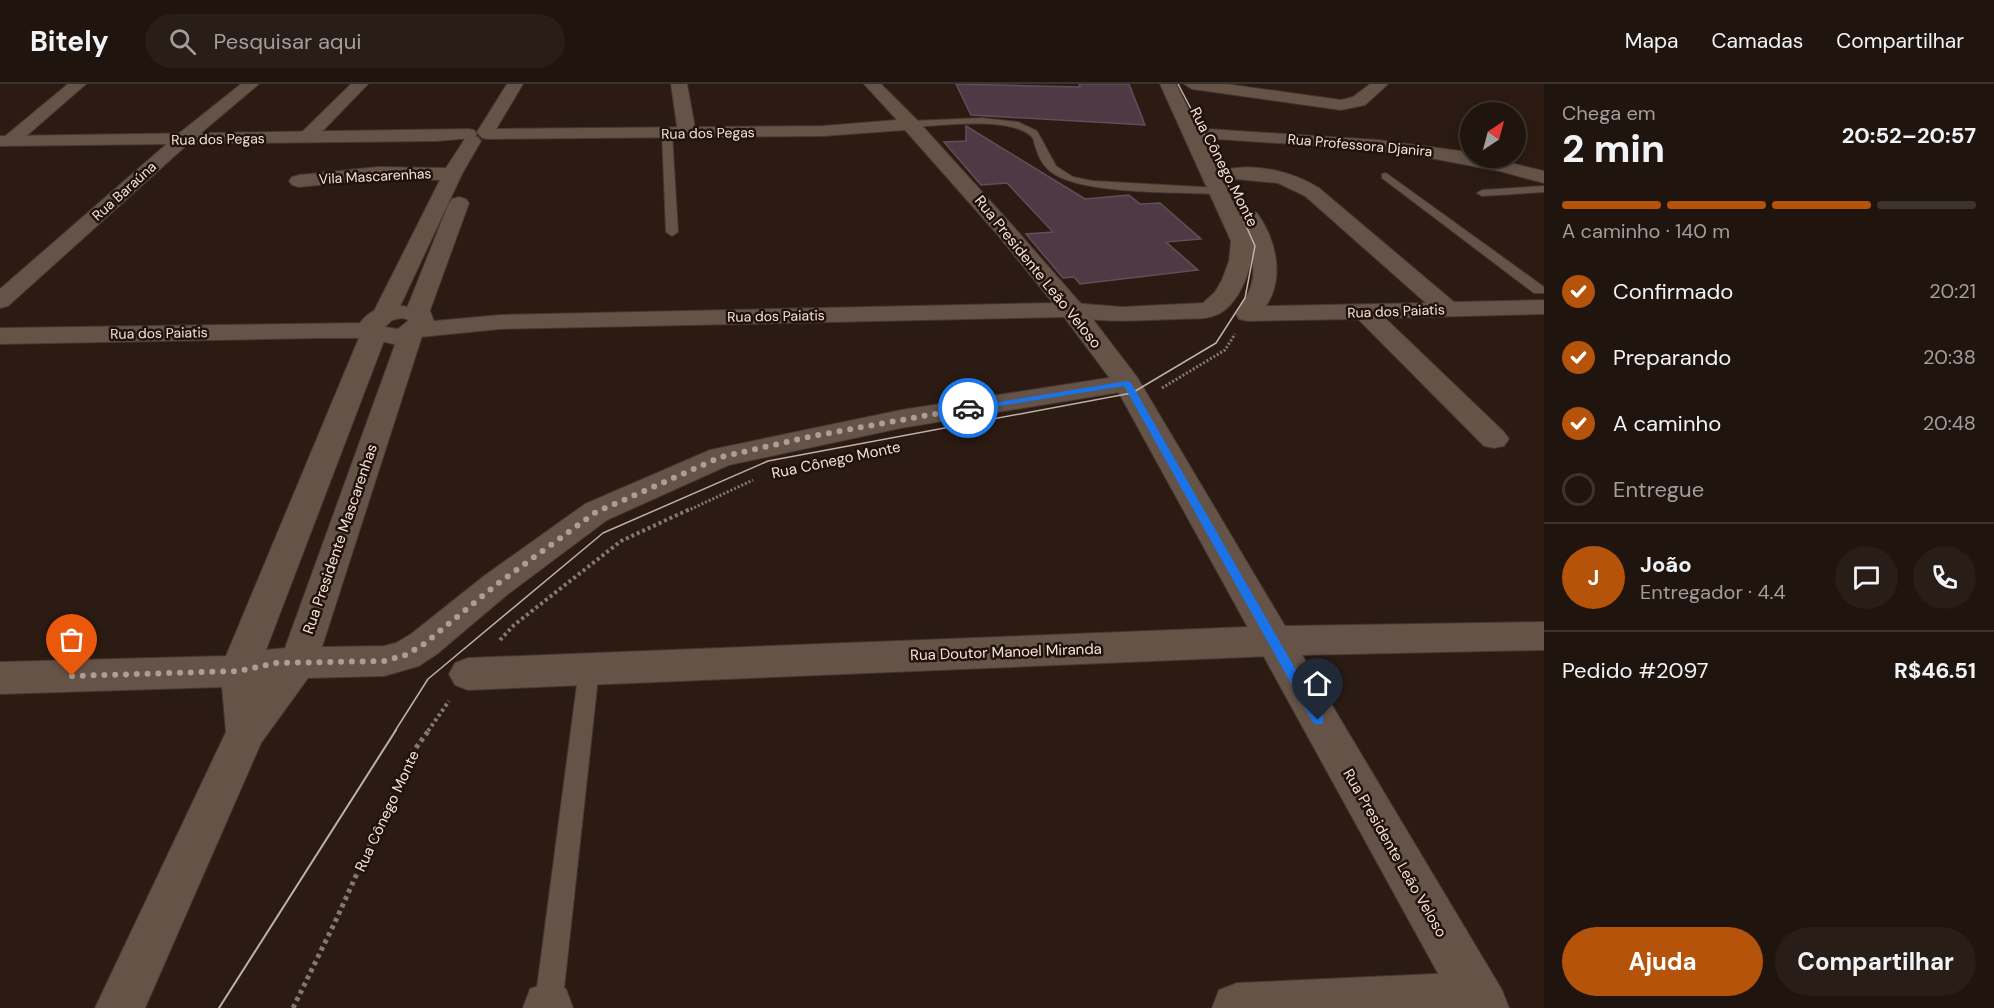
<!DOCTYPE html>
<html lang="pt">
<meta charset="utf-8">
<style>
:root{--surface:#20140e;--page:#281d17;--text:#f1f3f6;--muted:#a29e9e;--line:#3d332e;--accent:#b45309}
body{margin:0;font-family:"DM Sans",sans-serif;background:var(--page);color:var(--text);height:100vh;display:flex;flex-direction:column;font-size:22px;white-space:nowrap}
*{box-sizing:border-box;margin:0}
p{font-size:20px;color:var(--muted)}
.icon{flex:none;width:33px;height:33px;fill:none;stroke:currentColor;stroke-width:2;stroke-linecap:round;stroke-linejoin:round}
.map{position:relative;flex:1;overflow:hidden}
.drawer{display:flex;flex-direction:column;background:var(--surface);width:450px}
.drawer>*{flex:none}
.needle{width:39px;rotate:36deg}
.controls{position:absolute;left:1460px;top:18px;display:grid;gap:12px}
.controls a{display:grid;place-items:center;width:66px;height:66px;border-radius:50%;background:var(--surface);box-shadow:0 3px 15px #0003,0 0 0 2px var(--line);font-size:30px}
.pin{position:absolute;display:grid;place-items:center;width:51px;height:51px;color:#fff;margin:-62px -26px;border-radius:50% 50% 50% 0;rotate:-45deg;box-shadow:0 0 6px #0007}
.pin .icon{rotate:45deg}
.courier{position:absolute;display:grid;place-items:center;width:60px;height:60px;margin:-30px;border:4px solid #1a73e8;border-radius:50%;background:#fff;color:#222;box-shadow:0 2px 8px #0007}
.headline em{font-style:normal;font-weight:700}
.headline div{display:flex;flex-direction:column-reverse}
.headline{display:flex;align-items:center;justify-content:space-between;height:102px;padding:0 18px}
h1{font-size:39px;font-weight:700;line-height:45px}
.bar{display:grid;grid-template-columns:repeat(4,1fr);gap:9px 6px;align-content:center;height:72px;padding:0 18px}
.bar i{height:8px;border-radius:4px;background:var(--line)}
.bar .current{background:var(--accent)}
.bar p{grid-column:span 4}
.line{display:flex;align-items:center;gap:15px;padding:0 18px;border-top:2px solid var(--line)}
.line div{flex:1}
.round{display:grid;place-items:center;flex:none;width:63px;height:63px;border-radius:32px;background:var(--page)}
ol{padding:0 18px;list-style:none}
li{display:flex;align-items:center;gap:18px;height:66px}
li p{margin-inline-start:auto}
li .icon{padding:6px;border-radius:50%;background:var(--accent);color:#fff;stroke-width:4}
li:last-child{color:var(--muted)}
li i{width:33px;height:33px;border:3px solid var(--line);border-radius:50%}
.cta{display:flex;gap:12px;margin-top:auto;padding:12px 18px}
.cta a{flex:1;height:69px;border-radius:36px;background:var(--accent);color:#fff;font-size:24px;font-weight:700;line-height:69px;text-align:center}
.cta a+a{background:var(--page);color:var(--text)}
header{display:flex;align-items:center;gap:36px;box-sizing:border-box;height:84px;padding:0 30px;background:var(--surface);border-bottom:2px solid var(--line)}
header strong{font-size:28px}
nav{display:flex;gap:33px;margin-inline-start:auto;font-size:21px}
.search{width:420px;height:54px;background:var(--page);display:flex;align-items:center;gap:15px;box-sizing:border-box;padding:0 21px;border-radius:33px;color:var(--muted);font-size:22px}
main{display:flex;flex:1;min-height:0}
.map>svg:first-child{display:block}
.building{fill:#4d3a44;stroke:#624e58;stroke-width:1.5}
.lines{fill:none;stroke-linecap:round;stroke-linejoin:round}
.service-casing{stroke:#443731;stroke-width:2}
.minor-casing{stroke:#443731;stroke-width:2}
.tertiary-casing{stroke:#443731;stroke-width:2}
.secondary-casing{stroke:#443731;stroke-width:2}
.path-far2{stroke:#867870;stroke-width:3;stroke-dasharray:2 2;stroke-linecap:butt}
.path-far1{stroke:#867870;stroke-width:4;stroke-dasharray:3 3;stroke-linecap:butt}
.path{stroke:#867870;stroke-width:5;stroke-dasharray:4 4;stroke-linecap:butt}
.service{fill:#655347;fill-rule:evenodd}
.minor{fill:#655347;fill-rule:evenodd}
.tertiary{fill:#655347;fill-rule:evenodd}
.secondary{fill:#655347;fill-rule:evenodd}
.tram-far1{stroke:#beb1a9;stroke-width:1.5}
.tram{stroke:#beb1a9;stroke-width:2}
.route{fill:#1a73e8}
.done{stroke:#ab9e96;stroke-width:6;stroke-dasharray:0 10.8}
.labels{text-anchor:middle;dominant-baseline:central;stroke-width:5;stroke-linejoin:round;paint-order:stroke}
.far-street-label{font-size:14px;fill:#f0e4dd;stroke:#221209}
.street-label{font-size:15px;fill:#f0e4dd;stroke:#221209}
</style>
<header>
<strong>Bitely</strong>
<div class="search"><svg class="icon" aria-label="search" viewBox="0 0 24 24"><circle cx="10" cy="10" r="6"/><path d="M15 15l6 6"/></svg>Pesquisar aqui</div>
<nav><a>Mapa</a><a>Camadas</a><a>Compartilhar</a></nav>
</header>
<main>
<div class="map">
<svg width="1544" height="924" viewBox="0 0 1544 924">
<rect width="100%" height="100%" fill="#2b1b12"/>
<path class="building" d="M 956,0 L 1080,3 L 1079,0 L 1129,0 L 1145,41 L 971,31 Z
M 966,42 L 1085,115 L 1129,111 L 1140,120 L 1160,119 L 1201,155 L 1166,158 L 1198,186 L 1080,200 L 1074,193 L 1063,194 L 1026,150 L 1053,148 L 1007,99 L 981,101 L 944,58 L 966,57 Z"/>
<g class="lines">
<defs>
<path id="service" d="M 982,34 L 1018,38 L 1037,47 L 1056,82 L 1073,93 L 1093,97 L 1219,104 L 1224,107 L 1219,110 C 1179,108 1078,111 1050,87 C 1040,79 1036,66 1033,54 C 1013,31 940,42 911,43 L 906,40 L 911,37 Z
M 667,46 L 672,49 L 678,148 L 672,152 L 666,148 L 662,49 Z
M 1386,89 L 1544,203 L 1544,209 L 1534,209 L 1382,94 L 1382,90 Z
M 1544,102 L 1544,108 L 1482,112 L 1477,109 L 1482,106 Z
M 589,577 L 596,579 L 599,585 L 562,923 L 523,924 L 527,914 L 536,911 L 579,585 L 582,579 Z"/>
<path id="minor" d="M 68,0 L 86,0 L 16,61 L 4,61 L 1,57 L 4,53 Z
M 351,0 L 368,0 L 313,57 L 301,57 L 298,53 L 301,49 Z
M 507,0 L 523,0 L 492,52 L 480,52 L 477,48 Z
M 671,0 L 687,0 L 696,49 L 693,53 L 681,53 L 678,49 Z
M 1160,0 L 1176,0 L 1200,49 L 1208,45 L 1378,56 L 1460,67 L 1470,69 L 1470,74 L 1490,74 L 1544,87 L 1544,99 L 1499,87 L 1419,72 L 1336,63 L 1202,54 L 1240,132 L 1250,127 L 1257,129 C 1276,155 1285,194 1266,222 L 1426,219 L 1305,112 L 1278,99 L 1224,94 L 1221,90 L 1224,86 C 1255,78 1293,88 1319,104 L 1454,218 L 1544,216 L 1544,230 L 1385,234 L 1504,348 L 1509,355 L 1504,362 L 1494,364 L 1484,362 L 1358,235 L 1248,237 L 1239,235 L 1236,230 C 1251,207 1256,198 1252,170 C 1250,190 1237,223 1216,231 C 1206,236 1191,234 1179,235 C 1142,236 1102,240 1064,231 L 1061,226 L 1064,221 L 1073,219 L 1122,223 L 1203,219 L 1215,208 L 1222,196 L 1229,177 L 1231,157 Z
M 1184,0 L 1226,0 L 1341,16 L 1353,13 L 1370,0 L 1388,0 L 1365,21 L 1341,26 L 1192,5 Z
M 472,52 L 478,53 L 481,57 L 462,90 L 396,231 L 393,236 L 384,238 L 375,236 L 372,231 L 440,96 L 378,95 L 299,103 L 292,101 L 289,97 L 292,93 L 299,91 L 378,83 L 446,84 L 466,53 Z
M 459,113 L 466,115 L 469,119 L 429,229 L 426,234 L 417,236 L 408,234 L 405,229 L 449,119 L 452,115 Z
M 374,241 L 383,244 L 387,249 L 266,566 L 285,564 L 401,244 L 410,241 L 419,244 L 423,249 L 322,563 L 384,562 L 396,559 L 411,550 L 484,492 L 585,420 L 710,366 L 901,326 L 1127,291 L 1137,293 L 1140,299 L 1137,305 L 1127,307 L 901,344 L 729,381 L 607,436 L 508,510 L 437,570 L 419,582 L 384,592 L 308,594 L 261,659 L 145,924 L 95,924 L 226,648 L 222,603 L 0,610 L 0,578 L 226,572 L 361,249 L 365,244 Z
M 1273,542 L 1286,547 L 1291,557 L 1286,567 L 1273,572 L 468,606 L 455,601 L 449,590 L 455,579 L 468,574 Z
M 1477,888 L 1495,895 L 1502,913 L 1497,924 L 1212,924 L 1219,906 L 1237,899 Z
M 548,898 L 566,905 L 573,924 L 523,924 L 530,905 Z"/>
<path id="tertiary" d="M 241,0 L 259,0 L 189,59 L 8,222 L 0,224 L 0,205 L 177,51 Z"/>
<path id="secondary" d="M 864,0 L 881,0 L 917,36 L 1012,141 L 1082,221 L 1137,293 L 1285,542 L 1544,538 L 1544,566 L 1302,571 L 1502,906 L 1509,924 L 1457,924 L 1114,300 L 1064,233 L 500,245 L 420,253 L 393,260 L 368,254 L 319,254 L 0,260 L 0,244 L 360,239 C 377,215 406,221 430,227 L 434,237 L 500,231 L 1053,219 L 997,150 L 905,46 L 823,52 L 488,55 L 482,54 L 479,50 L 482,46 L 488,45 L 823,42 L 897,36 ZM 402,234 L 409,236 L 398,245 L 385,243 L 392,236 Z
M 468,45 L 474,46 L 477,50 L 474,54 L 436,57 L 0,62 L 0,52 Z"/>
</defs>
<use href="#service" class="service-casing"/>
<use href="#minor" class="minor-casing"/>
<use href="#tertiary" class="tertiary-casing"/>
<use href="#secondary" class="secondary-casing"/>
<path class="path-far2" d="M 1162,304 L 1225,266 L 1235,250
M 687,427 L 753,396"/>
<path class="path-far1" d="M 500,556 L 514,541 L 621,457 L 690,425
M 428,647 L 449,617"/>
<path class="path" d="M 293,924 L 336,836 L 410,672 L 429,646"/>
<use href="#service" class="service"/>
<use href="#minor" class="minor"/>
<use href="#tertiary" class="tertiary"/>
<use href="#secondary" class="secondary"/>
<path class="tram-far1" d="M 395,647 L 428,595 L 603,449 L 768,377 L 1132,309 L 1216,259 L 1245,214 L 1255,162 L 1213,67 L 1178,0"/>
<path class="tram" d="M 219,924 L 396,646"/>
</g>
<path class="route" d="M 1127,297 L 1131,299 L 1323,633 L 1323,640 L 1314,640 L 1124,302 L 968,327 L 963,324 Z"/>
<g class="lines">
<path class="done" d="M 72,592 L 239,587 L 276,579 L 384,577 L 406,571 L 424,560 L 496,501 L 596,428 L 617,419 L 721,373 L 813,352 L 968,324"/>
</g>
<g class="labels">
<g class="far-street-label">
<text transform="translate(708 49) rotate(-1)">Rua dos Pegas</text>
<text transform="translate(218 55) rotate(-1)">Rua dos Pegas</text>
<text transform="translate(1360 61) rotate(5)">Rua Professora Djanira</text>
<text transform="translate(375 92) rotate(-3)">Vila Mascarenhas</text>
<text transform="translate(124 107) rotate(-42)">Rua Baraúna</text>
<text transform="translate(1396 227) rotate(-2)">Rua dos Paiatis</text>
<text transform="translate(776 232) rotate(-1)">Rua dos Paiatis</text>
<text transform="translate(159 249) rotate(-1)">Rua dos Paiatis</text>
</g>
<g class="street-label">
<text transform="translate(1224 83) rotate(63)">Rua Cônego Monte</text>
<text transform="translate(1038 188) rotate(51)">Rua Presidente Leão Veloso</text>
<text transform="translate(836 376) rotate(-12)">Rua Cônego Monte</text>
<text transform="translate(340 455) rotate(-71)">Rua Presidente Mascarenhas</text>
<text transform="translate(1006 568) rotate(-2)">Rua Doutor Manoel Miranda</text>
<text transform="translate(387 727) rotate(-65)">Rua Cônego Monte</text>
<text transform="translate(1395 769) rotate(60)">Rua Presidente Leão Veloso</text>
</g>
</g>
</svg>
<div class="controls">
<a><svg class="needle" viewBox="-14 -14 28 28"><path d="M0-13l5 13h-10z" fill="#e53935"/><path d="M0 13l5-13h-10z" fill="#a29e9e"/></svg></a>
</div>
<div class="pin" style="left:72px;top:592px;background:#ea580c"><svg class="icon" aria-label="bag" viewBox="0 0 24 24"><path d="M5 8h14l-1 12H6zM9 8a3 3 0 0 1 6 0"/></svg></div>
<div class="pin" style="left:1318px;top:636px;background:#1f2937"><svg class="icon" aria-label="home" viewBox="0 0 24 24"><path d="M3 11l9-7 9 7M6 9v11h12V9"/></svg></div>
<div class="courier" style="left:968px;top:324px"><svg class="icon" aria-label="car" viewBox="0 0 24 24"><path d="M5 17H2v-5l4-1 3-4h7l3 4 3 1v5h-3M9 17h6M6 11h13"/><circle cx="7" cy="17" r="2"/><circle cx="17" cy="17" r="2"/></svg></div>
</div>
<section class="drawer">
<div class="headline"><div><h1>2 min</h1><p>Chega em</p></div><em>20:52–20:57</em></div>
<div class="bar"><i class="current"></i><i class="current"></i><i class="current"></i><i></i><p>A caminho · 140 m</p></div>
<ol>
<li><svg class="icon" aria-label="check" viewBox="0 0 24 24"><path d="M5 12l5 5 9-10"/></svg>Confirmado<p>20:21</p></li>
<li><svg class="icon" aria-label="check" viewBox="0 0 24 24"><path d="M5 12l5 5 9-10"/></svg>Preparando<p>20:38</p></li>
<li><svg class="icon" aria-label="check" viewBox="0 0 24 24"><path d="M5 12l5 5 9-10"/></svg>A caminho<p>20:48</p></li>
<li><i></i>Entregue</li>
</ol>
<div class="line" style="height:108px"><b class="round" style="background:var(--accent);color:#fff">J</b><div><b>João</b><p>Entregador · 4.4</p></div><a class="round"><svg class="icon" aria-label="chat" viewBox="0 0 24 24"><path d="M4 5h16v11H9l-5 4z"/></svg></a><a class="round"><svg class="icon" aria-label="phone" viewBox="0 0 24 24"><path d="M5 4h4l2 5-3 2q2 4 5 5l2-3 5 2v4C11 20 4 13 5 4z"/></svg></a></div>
<div class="line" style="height:78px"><div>Pedido #2097</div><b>R$46.51</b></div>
<div class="cta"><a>Ajuda</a><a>Compartilhar</a></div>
</section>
</main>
